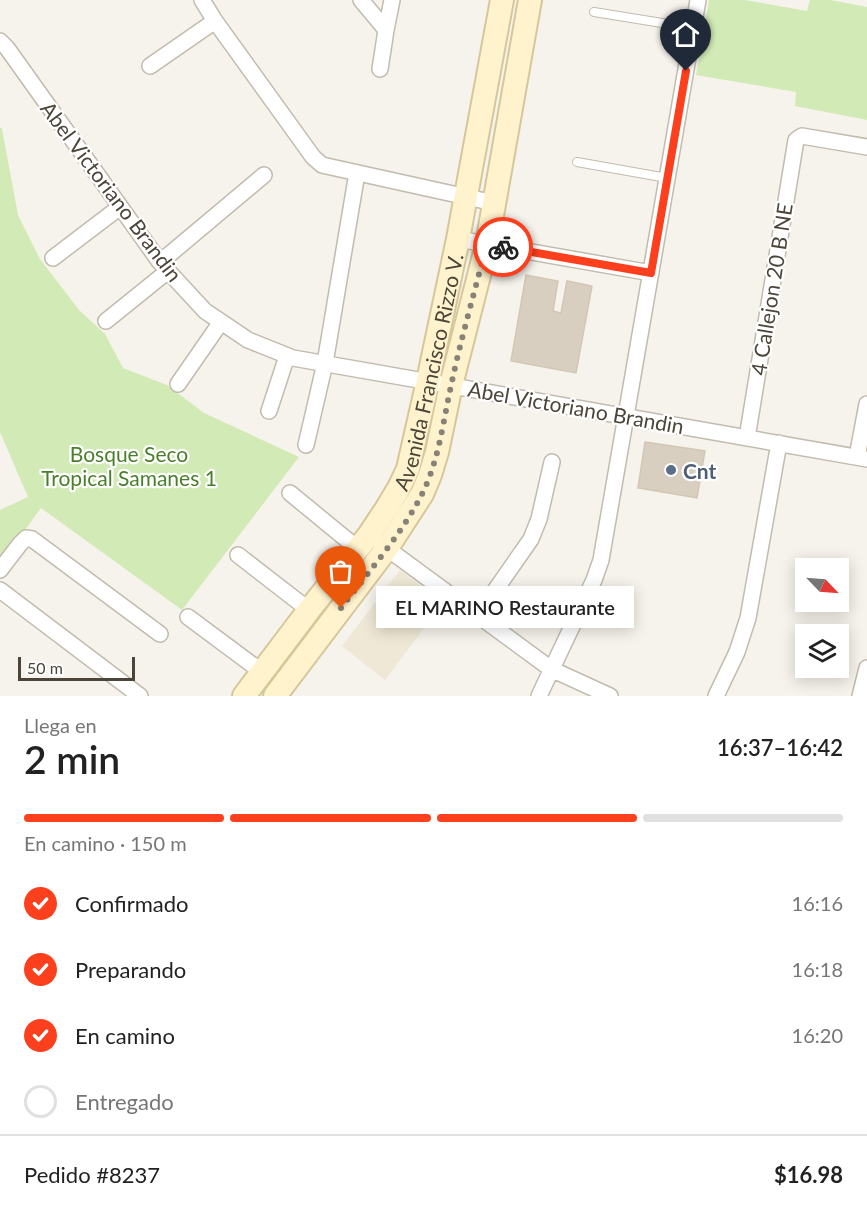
<!DOCTYPE html>
<html lang="es">
<meta charset="utf-8">
<style>
:root{--surface:#fff;--page:#f2f2f2;--text:#222;--muted:#767676;--line:#e0e0e0;--accent:#fc3f1d}
body{margin:0;font-family:Lato,sans-serif;background:var(--page);color:var(--text);height:100vh;display:flex;flex-direction:column;font-size:22px;white-space:nowrap}
*{box-sizing:border-box;margin:0}
p{font-size:20px;color:var(--muted)}
.icon{flex:none;width:33px;height:33px;fill:none;stroke:currentColor;stroke-width:2;stroke-linecap:round;stroke-linejoin:round}
.map{position:relative;height:696px;overflow:hidden}
.side{display:flex;flex-direction:column;background:var(--surface);flex:1}
.side>*{flex:none}
.needle{width:39px;rotate:115deg}
.controls{position:absolute;left:795px;top:558px;display:grid;gap:12px}
.controls a{display:grid;place-items:center;width:54px;height:54px;border-radius:0px;background:var(--surface);box-shadow:0 3px 15px #0003;font-size:30px}
.scale{position:absolute;left:18px;bottom:15px;width:117px;box-sizing:border-box;padding-left:6px;border:3px solid #4b4439;border-top:0;font-size:16px;line-height:21px;white-space:nowrap;color:#4b4439;-webkit-text-stroke:4px #fff;paint-order:stroke}
.pin{position:absolute;display:grid;place-items:center;width:51px;height:51px;color:#fff;margin:-62px -26px;border-radius:50% 50% 50% 0;rotate:-45deg;box-shadow:0 0 6px #0007}
.pin .icon{rotate:45deg}
.courier{position:absolute;display:grid;place-items:center;width:60px;height:60px;margin:-30px;border:4px solid #fc3f1d;border-radius:50%;background:#fff;color:#222;box-shadow:0 2px 8px #0007}
.bubble{position:absolute;height:42px;border-radius:0px;background:var(--surface);box-shadow:0 3px 15px #0003;font-size:20px;font-weight:600;line-height:42px;text-align:center}
.overview em{font-style:normal;font-weight:600}
.overview div{display:flex;flex-direction:column-reverse}
.overview{display:flex;align-items:center;justify-content:space-between;height:102px;padding:0 24px}
h1{font-size:39px;font-weight:600;line-height:45px}
.bar{display:grid;grid-template-columns:repeat(4,1fr);gap:9px 6px;align-content:center;height:72px;padding:0 24px}
.bar i{height:8px;border-radius:4px;background:var(--line)}
.bar .active{background:var(--accent)}
.bar p{grid-column:span 4}
.line{display:flex;align-items:center;gap:15px;padding:0 24px;border-top:2px solid var(--line)}
.line div{flex:1}
ol{padding:0 24px;list-style:none}
li{display:flex;align-items:center;gap:18px;height:66px}
li p{margin-inline-start:auto}
li .icon{padding:6px;border-radius:50%;background:var(--accent);color:#fff;stroke-width:4}
li:last-child{color:var(--muted)}
li i{width:33px;height:33px;border:3px solid var(--line);border-radius:50%}
.map>svg:first-child{display:block}
.education{fill:#efe8d6}
.green{fill:#d2eab5}
.building{fill:#d8cfc1;stroke:#d3c7b4;stroke-width:1.5}
.lines{fill:none;stroke-linecap:round;stroke-linejoin:round}
.service-casing{stroke:#c2bbae;stroke-width:10}
.minor-casing{stroke:#c2bbae;stroke-width:18}
.secondary-casing{stroke:#d6c79b;stroke-width:26}
.service{stroke:#fff;stroke-width:8}
.minor{stroke:#fff;stroke-width:15}
.secondary{stroke:#fff3cd;stroke-width:22}
.done{stroke:#878178;stroke-width:6;stroke-dasharray:0 10.8}
.route{stroke:#fc3f1d;stroke-width:8}
.service-dot{fill:#5c6f8a;stroke:#fff;stroke-width:2}
.labels{text-anchor:middle;dominant-baseline:central;stroke-width:4.5;stroke-linejoin:round;paint-order:stroke}
.street-label{font-size:21px;fill:#4b4439;stroke:#fff}
.park-label{font-size:21px;fill:#4a7f2a;stroke:#fff}
.service-label{font-size:21px;font-weight:bold;fill:#4e5e75;stroke:#fff;text-anchor:start}
</style>
<div class="map">
<svg width="867" height="696" viewBox="0 0 867 696">
<rect width="100%" height="100%" fill="#f6f3ec"/>
<path class="education" d="M 400,570 L 443,603 L 385,680 L 342,646 Z"/>
<path class="green" d="M 709,0 L 745,0 L 807,11 L 810,0 L 830,0 L 867,7 L 867,120 L 795,106 L 796,92 L 696,75 Z
M 0,127 L 2,129 L 18,215 L 40,259 L 79,310 L 105,334 L 123,368 L 167,385 L 204,413 L 299,457 L 182,610 L 41,508 L 0,564 L 0,510 L 28,497 L 0,432 Z"/>
<path class="building" d="M 526,275 L 558,281 L 553,311 L 561,313 L 567,281 L 592,286 L 576,373 L 511,361 Z
M 645,442 L 705,451 L 697,498 L 638,488 Z"/>
<g class="lines">
<defs>
<path id="service" d="M 594,12 L 693,28
M 577,162 L 667,178"/>
<path id="minor" d="M 202,0 L 215,21 L 313,157 L 322,165 L 494,203
M 361,0 L 386,30
M 0,41 L 7,48 L 159,261 L 168,271 L 205,311 L 248,340 L 293,358 L 867,459
M 150,66 L 215,21
M 380,69 L 386,30 L 392,0
M 458,239 L 651,273
M 53,258 L 120,207
M 159,261 L 170,254 L 264,175
M 106,321 L 168,271
M 178,384 L 221,322
M 269,411 L 287,356
M 747,438 L 796,140 L 802,136 L 867,147
M 306,445 L 325,363 L 357,173
M 857,457 L 867,404
M 290,493 L 357,548
M 381,544 L 551,669 L 610,696
M 238,555 L 309,610
M 0,570 L 20,544 L 26,538 L 32,539 L 160,634
M 0,590 L 140,696
M 478,615 L 531,539 L 539,519 L 552,462
M 188,617 L 262,672
M 539,696 L 594,580 L 601,560 L 698,0
M 716,696 L 737,652 L 748,618 L 779,443
M 860,696 L 867,668"/>
<g id="secondary">
<path id="s1" d="M 244,696 L 309,610 L 369,535 L 387,508 L 399,488 L 408,469 L 428,381 L 458,239 L 502,0"/>
<path d="M 275,696 L 387,548 L 422,494 L 430,475 L 437,452 L 451,385 L 487,244 L 530,0"/>
</g>
</defs>
<use href="#service" class="service-casing"/>
<use href="#minor" class="minor-casing"/>
<use href="#secondary" class="secondary-casing"/>
<use href="#service" class="service"/>
<use href="#minor" class="minor"/>
<use href="#secondary" class="secondary"/>
</g>
<g class="lines">
<path class="done" d="M 341,608 C 368,572 403,533 423,492 C 439,459 443,422 451,386 C 461,338 475,291 487,243 L 503,247"/>
<path class="route" d="M 503,247 L 651,273 L 686,71"/>
</g>
<circle class="service-dot" cx="671" cy="470" r="6"/>
<g class="labels">
<g class="street-label">
<text transform="translate(112 191) rotate(53)">Abel Victoriano Brandin</text>
<text transform="translate(771 289) rotate(-81)">4 Callejon 20 B NE</text>
<text stroke="none"><textPath href="#s1" startOffset="380">Avenida Francisco Rizzo V.</textPath></text>
<text transform="translate(576 407) rotate(10)">Abel Victoriano Brandin</text>
</g>
<g class="park-label">
<text x="129" y="453">Bosque Seco<tspan x="129" dy="24">Tropical Samanes 1</tspan></text>
</g>
<g class="service-label">
<text x="683" y="470">Cnt</text>
</g>
</g>
</svg>
<div class="controls">
<a><svg class="needle" viewBox="-14 -14 28 28"><path d="M0-13l5 13h-10z" fill="#e53935"/><path d="M0 13l5-13h-10z" fill="#767676"/></svg></a>
<a><svg class="icon" aria-label="layers" viewBox="0 0 24 24"><path d="M12 4l9 5-9 5-9-5zM3 14l9 5 9-5"/></svg></a>
</div>
<div class="scale">50 m</div>
<div class="pin" style="left:341px;top:608px;background:#ea580c"><svg class="icon" aria-label="bag" viewBox="0 0 24 24"><path d="M5 8h14l-1 12H6zM9 8a3 3 0 0 1 6 0"/></svg></div>
<div class="pin" style="left:686px;top:71px;background:#1f2937"><svg class="icon" aria-label="home" viewBox="0 0 24 24"><path d="M3 11l9-7 9 7M6 9v11h12V9"/></svg></div>
<div class="courier" style="left:503px;top:247px"><svg class="icon" aria-label="bike" viewBox="0 0 24 24"><circle cx="6" cy="16" r="4"/><circle cx="18" cy="16" r="4"/><path d="M6 16l4-8h5l3 8M10 8l3 8H6M13 5h3"/></svg></div>
<div class="bubble" style="left:376px;top:586px;width:258px">EL MARINO Restaurante</div>
</div>
<section class="side">
<div class="overview"><div><h1>2 min</h1><p>Llega en</p></div><em>16:37–16:42</em></div>
<div class="bar"><i class="active"></i><i class="active"></i><i class="active"></i><i></i><p>En camino · 150 m</p></div>
<ol>
<li><svg class="icon" aria-label="check" viewBox="0 0 24 24"><path d="M5 12l5 5 9-10"/></svg>Confirmado<p>16:16</p></li>
<li><svg class="icon" aria-label="check" viewBox="0 0 24 24"><path d="M5 12l5 5 9-10"/></svg>Preparando<p>16:18</p></li>
<li><svg class="icon" aria-label="check" viewBox="0 0 24 24"><path d="M5 12l5 5 9-10"/></svg>En camino<p>16:20</p></li>
<li><i></i>Entregado</li>
</ol>
<div class="line" style="height:78px"><div>Pedido #8237</div><b>$16.98</b></div>
</section>
